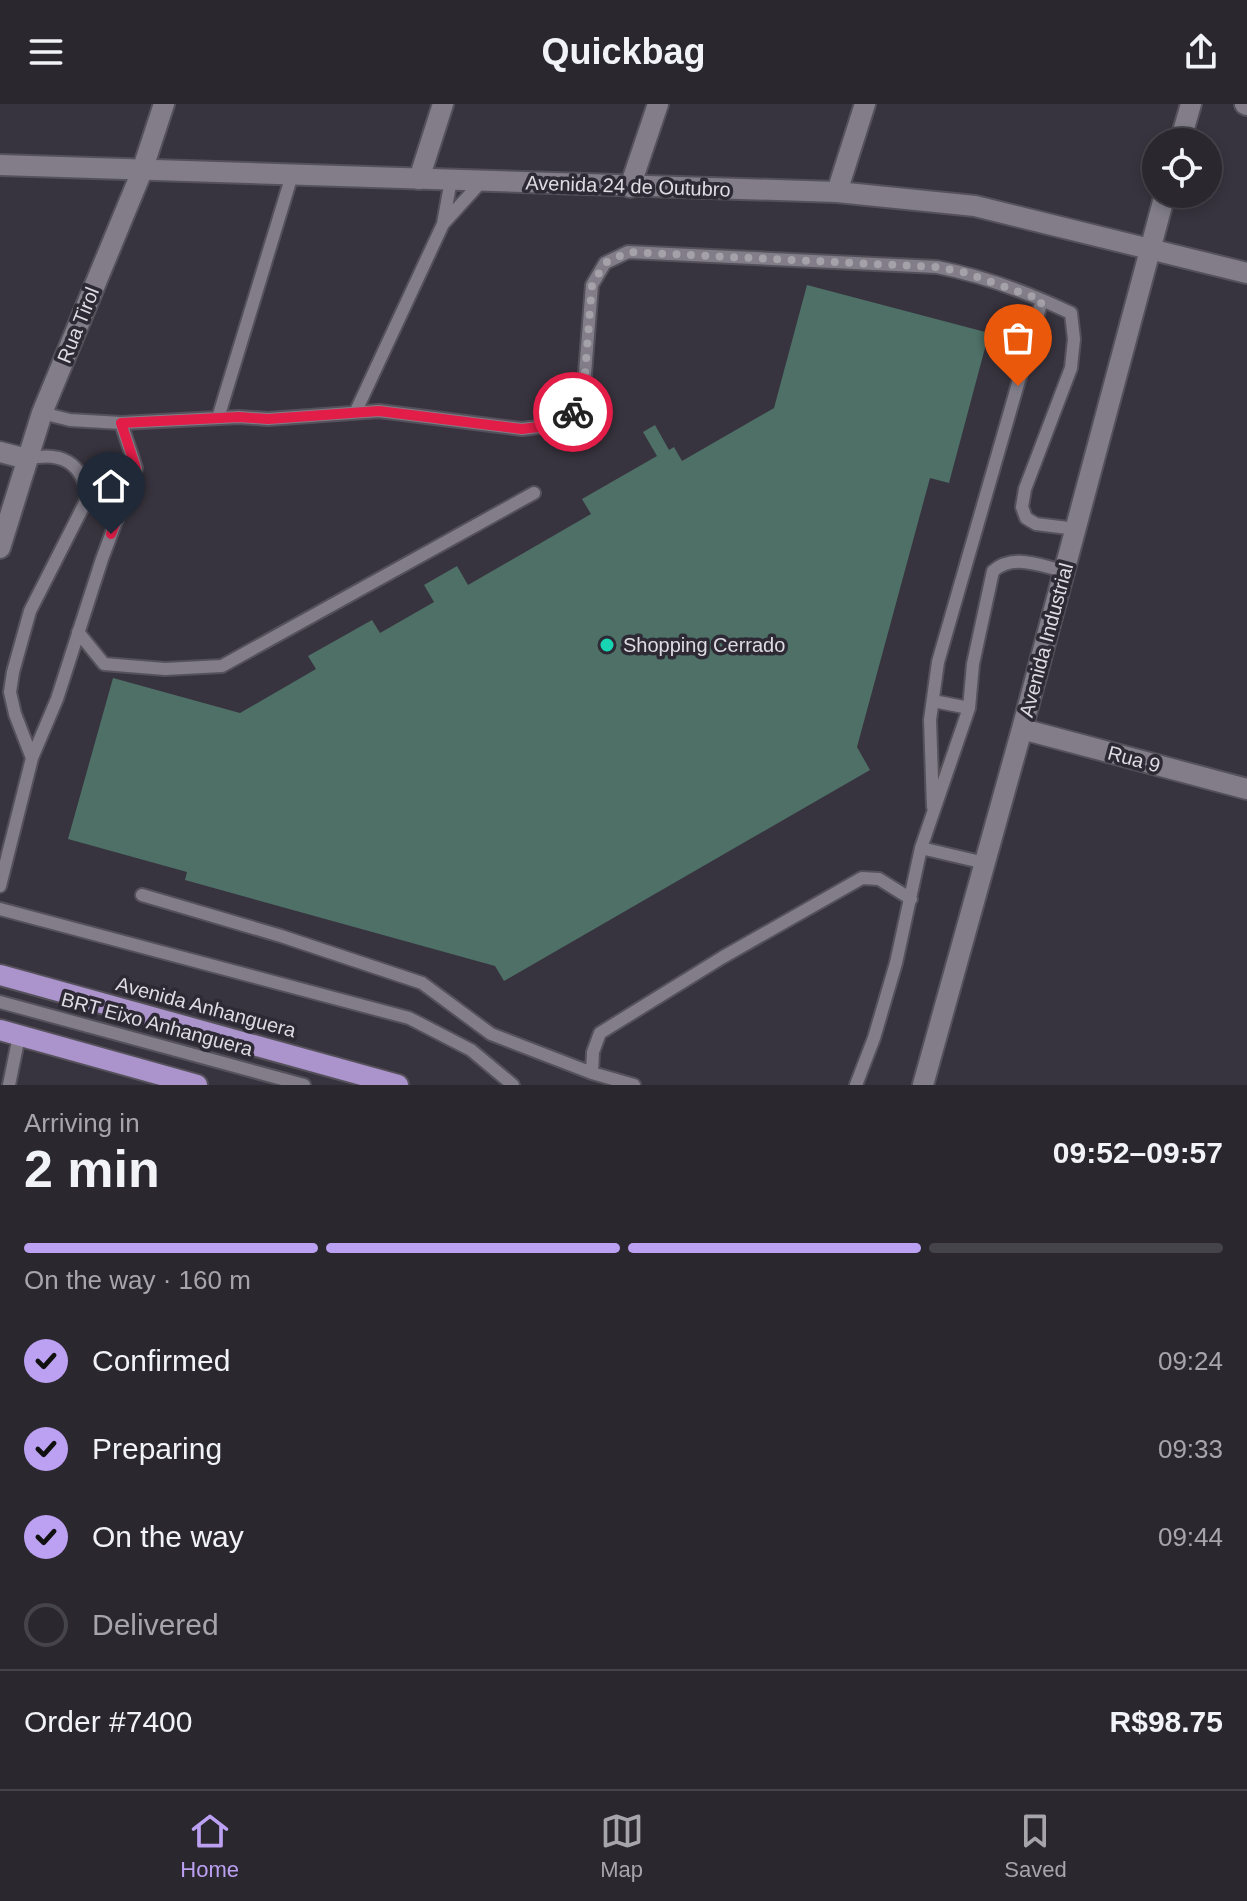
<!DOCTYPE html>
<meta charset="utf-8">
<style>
:root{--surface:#2a272f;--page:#36333b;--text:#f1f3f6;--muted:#a5a5aa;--line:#46444b;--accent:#bca0f2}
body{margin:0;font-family:Arial,sans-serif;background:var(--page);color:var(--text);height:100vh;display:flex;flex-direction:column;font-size:30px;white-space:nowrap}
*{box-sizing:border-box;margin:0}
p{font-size:26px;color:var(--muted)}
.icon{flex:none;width:44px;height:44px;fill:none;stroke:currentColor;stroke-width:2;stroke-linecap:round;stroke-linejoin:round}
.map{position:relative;height:981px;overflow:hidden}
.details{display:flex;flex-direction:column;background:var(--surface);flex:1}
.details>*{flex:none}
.buttons{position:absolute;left:1142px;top:24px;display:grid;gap:16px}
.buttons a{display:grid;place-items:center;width:80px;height:80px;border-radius:50%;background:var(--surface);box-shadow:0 4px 12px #0003,0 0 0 2px var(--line);font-size:40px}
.pin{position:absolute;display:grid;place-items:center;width:68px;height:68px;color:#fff;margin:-82px -34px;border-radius:50% 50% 50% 0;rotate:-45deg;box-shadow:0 0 8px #0007}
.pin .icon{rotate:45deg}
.courier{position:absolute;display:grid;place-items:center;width:80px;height:80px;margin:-40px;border:6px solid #e11d48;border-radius:50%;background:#fff;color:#222;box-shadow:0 2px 10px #0007}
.head em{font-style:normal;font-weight:700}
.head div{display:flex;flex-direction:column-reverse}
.head{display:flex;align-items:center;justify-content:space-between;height:136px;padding:0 24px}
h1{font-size:52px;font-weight:700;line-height:60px}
.bar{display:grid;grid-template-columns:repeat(4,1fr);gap:12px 8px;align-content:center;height:96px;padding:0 24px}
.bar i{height:10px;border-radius:6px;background:var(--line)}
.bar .on{background:var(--accent)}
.bar p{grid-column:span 4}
.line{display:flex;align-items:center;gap:20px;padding:0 24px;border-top:2px solid var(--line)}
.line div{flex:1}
ol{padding:0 24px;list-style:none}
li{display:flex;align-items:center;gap:24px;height:88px}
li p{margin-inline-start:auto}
li .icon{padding:8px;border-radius:50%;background:var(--accent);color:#111;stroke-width:4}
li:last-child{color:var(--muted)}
li i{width:44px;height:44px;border:4px solid var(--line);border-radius:50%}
header{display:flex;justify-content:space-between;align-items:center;height:104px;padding:0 24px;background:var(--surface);font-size:36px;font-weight:700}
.dock{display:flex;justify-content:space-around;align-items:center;height:112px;border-top:2px solid var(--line);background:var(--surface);font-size:22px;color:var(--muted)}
.dock a{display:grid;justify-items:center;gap:4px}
.dock .on{color:var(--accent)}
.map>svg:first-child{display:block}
.building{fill:#4e7067}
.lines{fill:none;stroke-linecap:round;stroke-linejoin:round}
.lane-casing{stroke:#55515b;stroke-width:16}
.street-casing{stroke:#55515b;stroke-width:24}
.secondary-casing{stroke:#55515b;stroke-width:24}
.primary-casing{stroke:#55515b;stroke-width:24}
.lane{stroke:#827d89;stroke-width:12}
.street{stroke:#827d89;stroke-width:20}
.secondary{stroke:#827d89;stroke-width:20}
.primary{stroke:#ab93cb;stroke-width:20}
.done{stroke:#a4a1a9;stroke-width:8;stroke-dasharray:0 14.4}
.route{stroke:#e11d48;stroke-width:10}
.poi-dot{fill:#17d5b2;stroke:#2e2a35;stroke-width:3}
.labels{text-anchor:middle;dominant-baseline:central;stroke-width:7;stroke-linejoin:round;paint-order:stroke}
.street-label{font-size:20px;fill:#dedbe2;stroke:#2e2a35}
.poi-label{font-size:20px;fill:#dedbe2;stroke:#2e2a35;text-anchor:start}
</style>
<header><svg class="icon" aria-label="menu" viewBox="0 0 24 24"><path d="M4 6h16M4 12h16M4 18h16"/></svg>Quickbag<svg class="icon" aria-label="share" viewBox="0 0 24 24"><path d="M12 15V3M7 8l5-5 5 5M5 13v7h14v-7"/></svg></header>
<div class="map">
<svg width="1247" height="981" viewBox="0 0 1247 981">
<rect width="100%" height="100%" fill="#38343f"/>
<path class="building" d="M 807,181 L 989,229 L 949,379 L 930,374 L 857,643 L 870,666 L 504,877 L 495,862 L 185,776 L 187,768 L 68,735 L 113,574 L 240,609 L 316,565 L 308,552 L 372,516 L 380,529 L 434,498 L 424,481 L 457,462 L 468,481 L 591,410 L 582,395 L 657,352 L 643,328 L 655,321 L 669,346 L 674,343 L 682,357 L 774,304 Z"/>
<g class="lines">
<defs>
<path id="lane" d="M 443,120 L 482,77
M 356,307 L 443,120 L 451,76
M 42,309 L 70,316 L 121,319
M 218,314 L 292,71
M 27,355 C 61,347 82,358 88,393 L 30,507 L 13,568 L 10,588 L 15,610 L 32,654
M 78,528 L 104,560 L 165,565 L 222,562 L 534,389
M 933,597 L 969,604
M 933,703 L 930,616 L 938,558 L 1042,196
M 921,744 L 985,759
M 0,782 L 32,654 L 57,595 L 102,455 L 136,364 L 121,319 L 239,313 L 268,315 L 379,307 L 522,325 L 564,320 L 583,295 L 592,181 L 605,159 L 628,148 L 937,163 C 983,172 1029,189 1071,209 L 1074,235 L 1071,264 L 1025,385 L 1022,403 L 1026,414 L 1036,420 L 1076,425
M 142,791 L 281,832 L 422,879 L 491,930 L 592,969 L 634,981
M 0,805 L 409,914 L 471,946 L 513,981
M 0,898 L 304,981
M 592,969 L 593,948 L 600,929 L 723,853 L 862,774 L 879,775 L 911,795
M 9,981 L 19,932
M 856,981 L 874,934 L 896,859 L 921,744 L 969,604 L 973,560 L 993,467 C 1014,449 1040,462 1064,467"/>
<path id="street" d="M 1245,0 L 1247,1
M 1180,38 L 1191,0
M 419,75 L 443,0
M 630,83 L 658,0
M 837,88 L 865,0
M 0,348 L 27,355
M 0,444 L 42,309 L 142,67 L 164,0
M 1022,625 L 1247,685
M 923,981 L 1022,625 L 1165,90"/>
<path id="secondary" d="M 0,61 L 837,88 L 975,102 L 1247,169"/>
<path id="primary" d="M 0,871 L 398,981
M 0,926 L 197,981"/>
</defs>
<use href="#lane" class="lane-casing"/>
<use href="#street" class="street-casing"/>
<use href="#secondary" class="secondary-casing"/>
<use href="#primary" class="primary-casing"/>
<use href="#lane" class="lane"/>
<use href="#street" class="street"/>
<use href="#secondary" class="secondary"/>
<use href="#primary" class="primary"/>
</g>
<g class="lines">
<path class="done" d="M 573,308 L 583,295 L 592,181 L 605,159 L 628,148 L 937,163 L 963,168 L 1042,196 L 1018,282"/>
<path class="route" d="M 111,430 L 136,364 L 121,319 L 239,313 L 268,315 L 379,307 L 522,325 L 564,320 L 573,308"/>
</g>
<circle class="poi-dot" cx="607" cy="541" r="8"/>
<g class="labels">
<g class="street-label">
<text transform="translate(628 82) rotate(2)">Avenida 24 de Outubro</text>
<text transform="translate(78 221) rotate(-68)">Rua Tirol</text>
<text transform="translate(1046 536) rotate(-75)">Avenida Industrial</text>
<text transform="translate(1134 655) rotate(15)">Rua 9</text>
<text transform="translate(206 903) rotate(15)">Avenida Anhanguera</text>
<text transform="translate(157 920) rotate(15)">BRT Eixo Anhanguera</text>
</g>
<g class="poi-label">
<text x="623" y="541">Shopping Cerrado</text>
</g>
</g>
</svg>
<div class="buttons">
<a><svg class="icon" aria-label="locate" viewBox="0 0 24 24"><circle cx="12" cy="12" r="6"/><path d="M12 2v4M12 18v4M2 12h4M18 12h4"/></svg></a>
</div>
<div class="pin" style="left:1018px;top:282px;background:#ea580c"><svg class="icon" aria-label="bag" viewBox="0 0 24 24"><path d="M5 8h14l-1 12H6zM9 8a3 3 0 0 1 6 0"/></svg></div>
<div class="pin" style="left:111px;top:430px;background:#1f2937"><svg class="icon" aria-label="home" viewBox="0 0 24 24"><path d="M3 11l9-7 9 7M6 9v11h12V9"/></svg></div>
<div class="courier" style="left:573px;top:308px"><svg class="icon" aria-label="bike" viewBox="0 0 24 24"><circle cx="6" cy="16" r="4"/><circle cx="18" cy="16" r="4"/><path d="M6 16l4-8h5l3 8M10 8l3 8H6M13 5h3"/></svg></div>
</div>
<section class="details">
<div class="head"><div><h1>2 min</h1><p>Arriving in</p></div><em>09:52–09:57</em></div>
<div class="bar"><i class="on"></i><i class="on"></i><i class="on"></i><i></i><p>On the way · 160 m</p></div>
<ol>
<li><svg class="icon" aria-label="check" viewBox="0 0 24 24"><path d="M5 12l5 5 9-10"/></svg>Confirmed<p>09:24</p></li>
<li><svg class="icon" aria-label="check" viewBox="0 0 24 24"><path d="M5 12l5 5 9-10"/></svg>Preparing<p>09:33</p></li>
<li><svg class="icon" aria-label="check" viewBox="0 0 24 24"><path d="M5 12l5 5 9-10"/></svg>On the way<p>09:44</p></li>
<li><i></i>Delivered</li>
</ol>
<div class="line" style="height:104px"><div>Order #7400</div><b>R$98.75</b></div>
</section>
<nav class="dock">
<a class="on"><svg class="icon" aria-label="home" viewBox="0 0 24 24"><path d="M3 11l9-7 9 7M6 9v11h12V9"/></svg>Home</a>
<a><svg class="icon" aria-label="map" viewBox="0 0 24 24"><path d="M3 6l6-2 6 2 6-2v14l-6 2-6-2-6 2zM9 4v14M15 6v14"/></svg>Map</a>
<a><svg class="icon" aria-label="saved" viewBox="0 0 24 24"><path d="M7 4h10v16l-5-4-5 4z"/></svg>Saved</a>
</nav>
